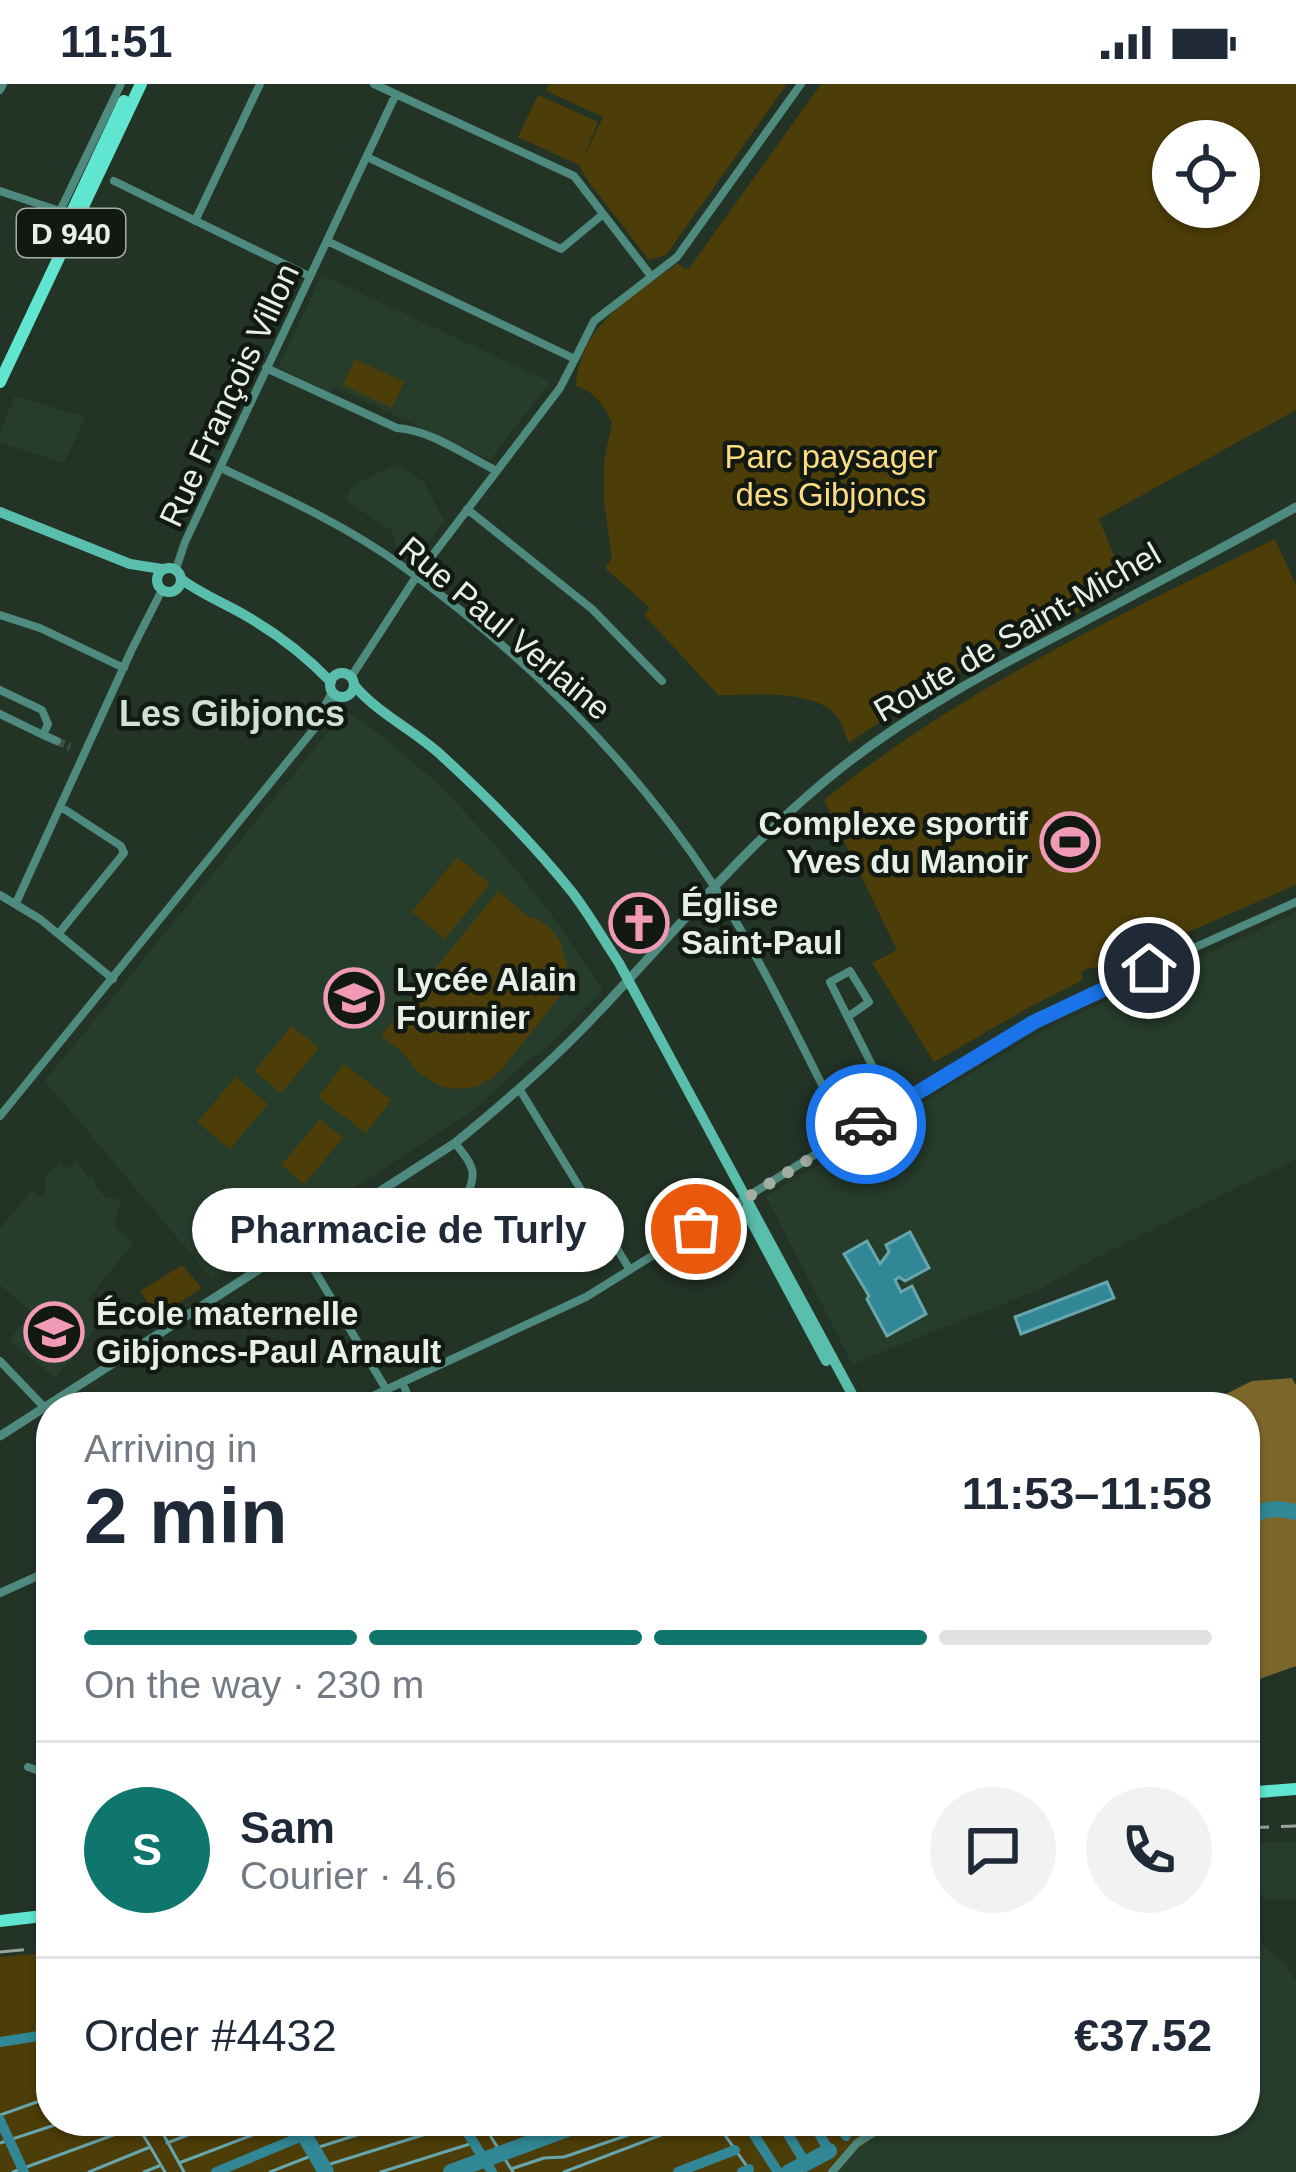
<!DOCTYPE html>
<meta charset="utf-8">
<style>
:root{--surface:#fff;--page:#f2f2f3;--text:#1f2937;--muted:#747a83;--line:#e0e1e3;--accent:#0f766e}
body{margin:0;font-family:Helvetica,sans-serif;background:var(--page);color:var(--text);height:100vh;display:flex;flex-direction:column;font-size:45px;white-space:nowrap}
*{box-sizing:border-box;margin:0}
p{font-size:39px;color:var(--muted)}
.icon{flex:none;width:66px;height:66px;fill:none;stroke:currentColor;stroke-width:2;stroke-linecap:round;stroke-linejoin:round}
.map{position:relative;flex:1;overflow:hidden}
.drawer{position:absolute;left:36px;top:1308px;width:1224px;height:744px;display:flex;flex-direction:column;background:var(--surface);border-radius:48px;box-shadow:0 3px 9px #0004}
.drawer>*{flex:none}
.fabs{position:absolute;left:1152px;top:36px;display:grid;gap:24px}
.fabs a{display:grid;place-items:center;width:108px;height:108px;border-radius:50%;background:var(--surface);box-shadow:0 3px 9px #0004;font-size:60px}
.pin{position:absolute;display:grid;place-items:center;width:102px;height:102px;color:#fff;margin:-51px;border:6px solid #fff;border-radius:50%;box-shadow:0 3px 12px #0007}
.courier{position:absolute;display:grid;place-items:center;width:120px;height:120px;margin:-60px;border:9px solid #1a73e8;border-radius:50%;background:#fff;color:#222;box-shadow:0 3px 15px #0007}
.bubble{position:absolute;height:84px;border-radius:42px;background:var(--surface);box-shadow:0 3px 9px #0004;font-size:39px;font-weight:700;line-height:84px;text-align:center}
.head em{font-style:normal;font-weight:700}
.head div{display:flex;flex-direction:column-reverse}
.head{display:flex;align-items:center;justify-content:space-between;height:204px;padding:0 48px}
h1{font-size:78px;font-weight:700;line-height:90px}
.bar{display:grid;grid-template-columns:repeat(4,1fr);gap:18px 12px;align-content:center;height:144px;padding:0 48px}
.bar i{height:15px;border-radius:9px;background:var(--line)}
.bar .active{background:var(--accent)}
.bar p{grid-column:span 4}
.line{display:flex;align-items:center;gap:30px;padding:0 48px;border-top:3px solid var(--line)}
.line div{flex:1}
.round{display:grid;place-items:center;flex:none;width:126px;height:126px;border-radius:63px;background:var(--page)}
.status{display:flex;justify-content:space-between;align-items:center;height:84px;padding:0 60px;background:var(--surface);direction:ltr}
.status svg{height:33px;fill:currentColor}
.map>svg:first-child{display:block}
.built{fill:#273d2c}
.green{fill:#4d3d08;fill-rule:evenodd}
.forest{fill:#7c672b}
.water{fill:#318795;stroke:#67a6ae;stroke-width:3}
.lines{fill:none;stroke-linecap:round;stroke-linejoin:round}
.stream{stroke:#67a6ae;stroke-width:3}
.canal{stroke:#318795;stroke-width:10}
.river{stroke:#318795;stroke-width:16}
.minor-tunnel{stroke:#404f43;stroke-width:8;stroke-dasharray:8 4;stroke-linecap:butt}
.minor{stroke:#4f8a7f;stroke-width:8}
.tertiary{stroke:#4f8a7f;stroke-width:9}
.secondary{stroke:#5abeac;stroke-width:10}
.primary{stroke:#60e6d0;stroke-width:12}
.rail{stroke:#98a499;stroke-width:3;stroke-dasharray:24 12;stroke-linecap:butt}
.done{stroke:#a2aea3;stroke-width:12;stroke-dasharray:0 21.6}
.route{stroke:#1a73e8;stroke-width:15}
.labels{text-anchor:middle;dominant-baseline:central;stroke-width:9;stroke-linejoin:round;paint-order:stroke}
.shield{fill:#121913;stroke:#a6b0a7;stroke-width:3}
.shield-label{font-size:30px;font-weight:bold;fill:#e6f0e7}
.street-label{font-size:33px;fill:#e6f0e7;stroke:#121913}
.park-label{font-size:33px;fill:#fbdb83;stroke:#121913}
.poi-label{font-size:33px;font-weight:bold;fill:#e6f0e7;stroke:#121913;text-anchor:start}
.neighbourhood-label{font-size:36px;font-weight:bold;fill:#cfe2d2;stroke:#121913}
</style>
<div class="status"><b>11:51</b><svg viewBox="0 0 49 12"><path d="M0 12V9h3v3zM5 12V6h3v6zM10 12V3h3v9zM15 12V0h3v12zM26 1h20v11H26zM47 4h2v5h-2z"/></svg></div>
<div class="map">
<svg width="1296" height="2088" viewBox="0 0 1296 2088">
<rect width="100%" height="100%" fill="#233326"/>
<path class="built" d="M 322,191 L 550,298 L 490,376 L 335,303 L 330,308 L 278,283 Z
M 15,312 L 86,333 L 64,379 L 0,359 L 0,348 Z
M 396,380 L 424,398 L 444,437 L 414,478 L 410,480 L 398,471 L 392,447 L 345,416 L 353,401 Z
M 346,626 L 387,656 L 437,699 L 494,759 L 551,830 L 603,906 L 538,972 L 535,970 L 475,1025 L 213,1196 L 45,997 Z
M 1296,828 L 1296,1075 L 1105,1169 L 1038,1206 L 852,1280 L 766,1112 L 1037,950 Z
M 62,1077 L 66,1086 L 75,1077 L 78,1079 L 89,1094 L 92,1093 L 98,1106 L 106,1113 L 121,1116 L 114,1142 L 133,1159 L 88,1215 L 107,1231 L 55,1294 L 9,1256 L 32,1228 L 0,1201 L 0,1145 L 31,1107 L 42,1114 L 46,1106 L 46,1091 Z
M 1268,1758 L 1296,1758 L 1296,1816 L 1265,1816 L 1245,1794 L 1245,1761 Z
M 1245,1845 L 1286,1881 L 1296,1897 L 1296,2088 L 835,2088 L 855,2066 L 902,2037 L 1245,2037 Z"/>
<path class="green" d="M 549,0 L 787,0 L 666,171 L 649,176 L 588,97 L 579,81 L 518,53 L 538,11 L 598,38 L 581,79 L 603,33 L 546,7 Z
M 821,0 L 1296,0 L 1296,326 L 1099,435 L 1127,503 L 1068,534 L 1063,529 C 989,569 918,610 849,659 C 844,647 840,631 828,624 C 798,605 752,612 718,611 L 644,531 L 650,524 L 605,484 L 612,475 L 604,418 L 604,377 L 612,339 C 605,322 594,307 576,302 C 580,240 633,212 678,179 L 685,185 L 690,183 ZM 1239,57 L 1239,123 L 1173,123 L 1173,57 Z
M 355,275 L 404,298 L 392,324 L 343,301 Z
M 1275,455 L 1296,501 L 1296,801 L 1149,865 L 1146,861 L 1093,885 L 1091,883 L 1081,888 L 1083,896 L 1028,924 L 934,978 L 872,879 L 897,866 L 824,716 C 959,607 1119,530 1275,455 Z
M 457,773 L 490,800 L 445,855 L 412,828 Z
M 498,807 L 529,833 L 538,835 L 553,847 L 560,857 L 567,881 L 568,891 L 560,912 L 502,985 L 494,993 L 476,1003 L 454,1005 L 440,1002 L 419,989 L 403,969 L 381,952 Z
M 292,942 L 319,964 L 281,1009 L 254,987 Z
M 344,980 L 391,1016 L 366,1049 L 318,1013 Z
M 236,993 L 268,1020 L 230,1065 L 197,1038 Z
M 320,1035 L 343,1054 L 304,1100 L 281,1081 Z
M 182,1181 L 202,1204 L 157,1233 L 140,1207 Z
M 51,1868 L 51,2037 L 902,2037 L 855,2066 L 835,2088 L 0,2088 L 0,1873 Z"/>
<path class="forest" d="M 1292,1294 L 1296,1301 L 1296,1582 L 1245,1600 L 1245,1323 L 1200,1323 L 1252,1297 Z"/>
<path class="water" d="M 910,1148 L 929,1184 L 905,1197 L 899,1193 L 895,1196 L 901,1208 L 912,1202 L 926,1230 L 887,1252 L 867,1215 L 869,1212 L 844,1170 L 867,1157 L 880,1180 L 889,1168 L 886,1161 Z
M 1107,1198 L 1114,1214 L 1021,1250 L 1015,1233 Z"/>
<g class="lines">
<path class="stream" d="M 0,2031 L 51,2013
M 135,2037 L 165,2088
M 156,2037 L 184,2088
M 481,2037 L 513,2088
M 715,2037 L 751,2088
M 0,2059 L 67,2037
M 167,2059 L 224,2037
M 313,2065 L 400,2037
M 179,2079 L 289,2037
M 324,2082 L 461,2039
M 511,2085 L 544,2074 L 564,2073 L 669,2037
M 13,2088 L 138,2042
M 89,2088 L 150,2063
M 144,2088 L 159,2082
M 270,2088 L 316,2070
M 381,2088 L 473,2059
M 564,2088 L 698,2037"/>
<path class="canal" d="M 0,1958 L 51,1950
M 0,2036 L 24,2088
M 460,2037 L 492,2088
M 745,2037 L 778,2088
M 780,2037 L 806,2080
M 812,2037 L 829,2067
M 838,2037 L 846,2052
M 865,2037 L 867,2040
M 216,2088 L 305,2051
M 678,2088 L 735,2066
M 742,2088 L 749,2085"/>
<path class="river" d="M 1245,1436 C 1262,1424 1276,1423 1296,1428
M 296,2037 L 326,2088
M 451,2088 L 589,2037
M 789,2088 L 829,2067"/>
<path class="minor-tunnel" d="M 57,657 L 70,663"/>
<path class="minor" d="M 374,0 L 574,92 L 651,192
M 0,6 L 3,0
M 367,73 L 561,165 L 602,131
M 114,97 L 309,192
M 0,107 L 60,127
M 60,127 L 121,0
M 195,137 L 260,0
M 327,157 L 575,275 L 560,304 L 416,493 L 351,593
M 575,275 L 594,237 L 677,173 L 801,0
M 266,284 L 397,344 C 431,346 466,372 497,387
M 221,384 C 284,413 349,443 405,484 C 525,571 633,678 714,802 C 765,881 804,968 848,1051
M 467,425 L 592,525 L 662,597
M 176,485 L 185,458 L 396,10
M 0,531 L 40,544 L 124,584
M 0,606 L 42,626 L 48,640 L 43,651 L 0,630
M 319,633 L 332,608
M 43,651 L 57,657
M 0,811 L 40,835 L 113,895
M 16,819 L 132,565 L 162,506
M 59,849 L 124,769 L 121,762 L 61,723
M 849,932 L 869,918 L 850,887 L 830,898 L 893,1023
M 520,1006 L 630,1186
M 0,1032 L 340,613
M 448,1158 C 453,1145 457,1132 463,1120 C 477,1089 477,1086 455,1059
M 298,1159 L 386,1305
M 0,1277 L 44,1323
M 402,1298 L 413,1323
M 349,1323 L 586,1213 L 832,1060 L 1034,938 L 1091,910 L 1296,818
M 0,1509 L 51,1486
M 28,1683 L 42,1688 L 51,1686
M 832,2088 L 857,2059 L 892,2037"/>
<path class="tertiary" d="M 0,1352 L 455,1059 C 503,1020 548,981 590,937 C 673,850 751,754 846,680 C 914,627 989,587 1064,548 C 1141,507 1219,466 1296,423"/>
<path class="secondary" d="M 0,428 L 130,480 L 162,485
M157 496a12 12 0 1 1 24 0a12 12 0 1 1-24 0Z
M 181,495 C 204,512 225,519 248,533 C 279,551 306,572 331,598
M330 601a12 12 0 1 1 24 0a12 12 0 1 1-24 0Z
M 354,601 C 378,630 414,646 442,672 C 488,714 533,759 572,808 C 589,830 603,855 619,879 L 859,1323
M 747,1123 L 750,1135 L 826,1277"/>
<path class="primary" d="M 56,162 L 124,17
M 0,298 L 141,0
M 1245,1709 L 1296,1705
M 0,1837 L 51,1831"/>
<path class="rail" d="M 1245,1744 L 1296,1742
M 0,1868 L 51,1863"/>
</g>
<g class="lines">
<path class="done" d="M 696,1145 L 866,1040"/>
<path class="route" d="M 866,1040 L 1034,938 L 1149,884"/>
</g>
<defs>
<symbol id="stadium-ring" viewBox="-11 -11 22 22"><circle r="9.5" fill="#121913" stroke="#f09ab5" stroke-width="1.5"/><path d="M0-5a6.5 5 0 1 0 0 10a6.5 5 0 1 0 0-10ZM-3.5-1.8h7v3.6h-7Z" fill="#f09ab5"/></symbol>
<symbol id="church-ring" viewBox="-11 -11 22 22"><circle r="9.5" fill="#121913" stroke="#f09ab5" stroke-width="1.5"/><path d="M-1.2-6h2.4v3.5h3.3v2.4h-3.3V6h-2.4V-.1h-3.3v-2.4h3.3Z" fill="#f09ab5"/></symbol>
<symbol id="school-ring" viewBox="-11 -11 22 22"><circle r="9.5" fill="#121913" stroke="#f09ab5" stroke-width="1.5"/><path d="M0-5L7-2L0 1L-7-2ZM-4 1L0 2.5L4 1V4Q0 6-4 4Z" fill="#f09ab5"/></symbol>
</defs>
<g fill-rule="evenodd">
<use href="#stadium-ring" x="1037" y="725" width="66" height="66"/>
<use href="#church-ring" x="606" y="806" width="66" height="66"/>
<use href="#school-ring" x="321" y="881" width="66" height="66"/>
<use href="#school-ring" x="21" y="1215" width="66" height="66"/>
</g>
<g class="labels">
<rect class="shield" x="17" y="125" width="108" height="48" rx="9"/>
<g class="shield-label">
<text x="71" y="149">D 940</text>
</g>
<g class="street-label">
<text transform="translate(229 311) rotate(-65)">Rue François Villon</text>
<text transform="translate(505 544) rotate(40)">Rue Paul Verlaine</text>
<text transform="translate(1017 548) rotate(-30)">Route de Saint-Michel</text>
</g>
<g class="park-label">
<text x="831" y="372">Parc paysager<tspan x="831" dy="38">des Gibjoncs</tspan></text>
</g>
<g class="poi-label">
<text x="1028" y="739" text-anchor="end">Complexe sportif<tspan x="1028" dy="38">Yves du Manoir</tspan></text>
<text x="681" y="820">Église<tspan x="681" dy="38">Saint-Paul</tspan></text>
<text x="396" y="895">Lycée Alain<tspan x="396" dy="38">Fournier</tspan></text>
<text x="96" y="1229">École maternelle<tspan x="96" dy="38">Gibjoncs-Paul Arnault</tspan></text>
</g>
<g class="neighbourhood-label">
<text x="232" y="629">Les Gibjoncs</text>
</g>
</g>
</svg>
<div class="fabs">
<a><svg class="icon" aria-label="locate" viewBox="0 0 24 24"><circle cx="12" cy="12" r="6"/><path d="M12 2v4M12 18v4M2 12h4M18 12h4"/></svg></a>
</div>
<div class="pin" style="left:696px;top:1145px;background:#ea580c"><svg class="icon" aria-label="bag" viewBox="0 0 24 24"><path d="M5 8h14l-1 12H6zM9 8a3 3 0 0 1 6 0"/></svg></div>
<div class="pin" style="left:1149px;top:884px;background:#1f2937"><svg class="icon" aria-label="home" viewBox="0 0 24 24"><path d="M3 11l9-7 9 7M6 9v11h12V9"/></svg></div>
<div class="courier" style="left:866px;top:1040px"><svg class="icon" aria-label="car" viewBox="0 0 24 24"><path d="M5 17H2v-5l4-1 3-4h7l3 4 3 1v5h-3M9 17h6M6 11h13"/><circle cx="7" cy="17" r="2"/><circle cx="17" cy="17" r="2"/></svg></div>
<div class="bubble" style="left:192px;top:1104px;width:432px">Pharmacie de Turly</div>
<section class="drawer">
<div class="head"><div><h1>2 min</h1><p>Arriving in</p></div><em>11:53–11:58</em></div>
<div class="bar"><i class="active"></i><i class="active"></i><i class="active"></i><i></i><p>On the way · 230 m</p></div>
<div class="line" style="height:216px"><b class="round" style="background:var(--accent);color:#fff">S</b><div><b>Sam</b><p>Courier · 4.6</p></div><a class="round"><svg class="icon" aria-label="chat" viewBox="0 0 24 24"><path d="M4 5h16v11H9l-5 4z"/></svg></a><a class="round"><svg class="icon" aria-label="phone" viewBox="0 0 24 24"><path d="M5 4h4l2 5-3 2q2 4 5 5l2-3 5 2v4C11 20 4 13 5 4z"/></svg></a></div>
<div class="line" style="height:156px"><div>Order #4432</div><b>€37.52</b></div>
</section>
</div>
